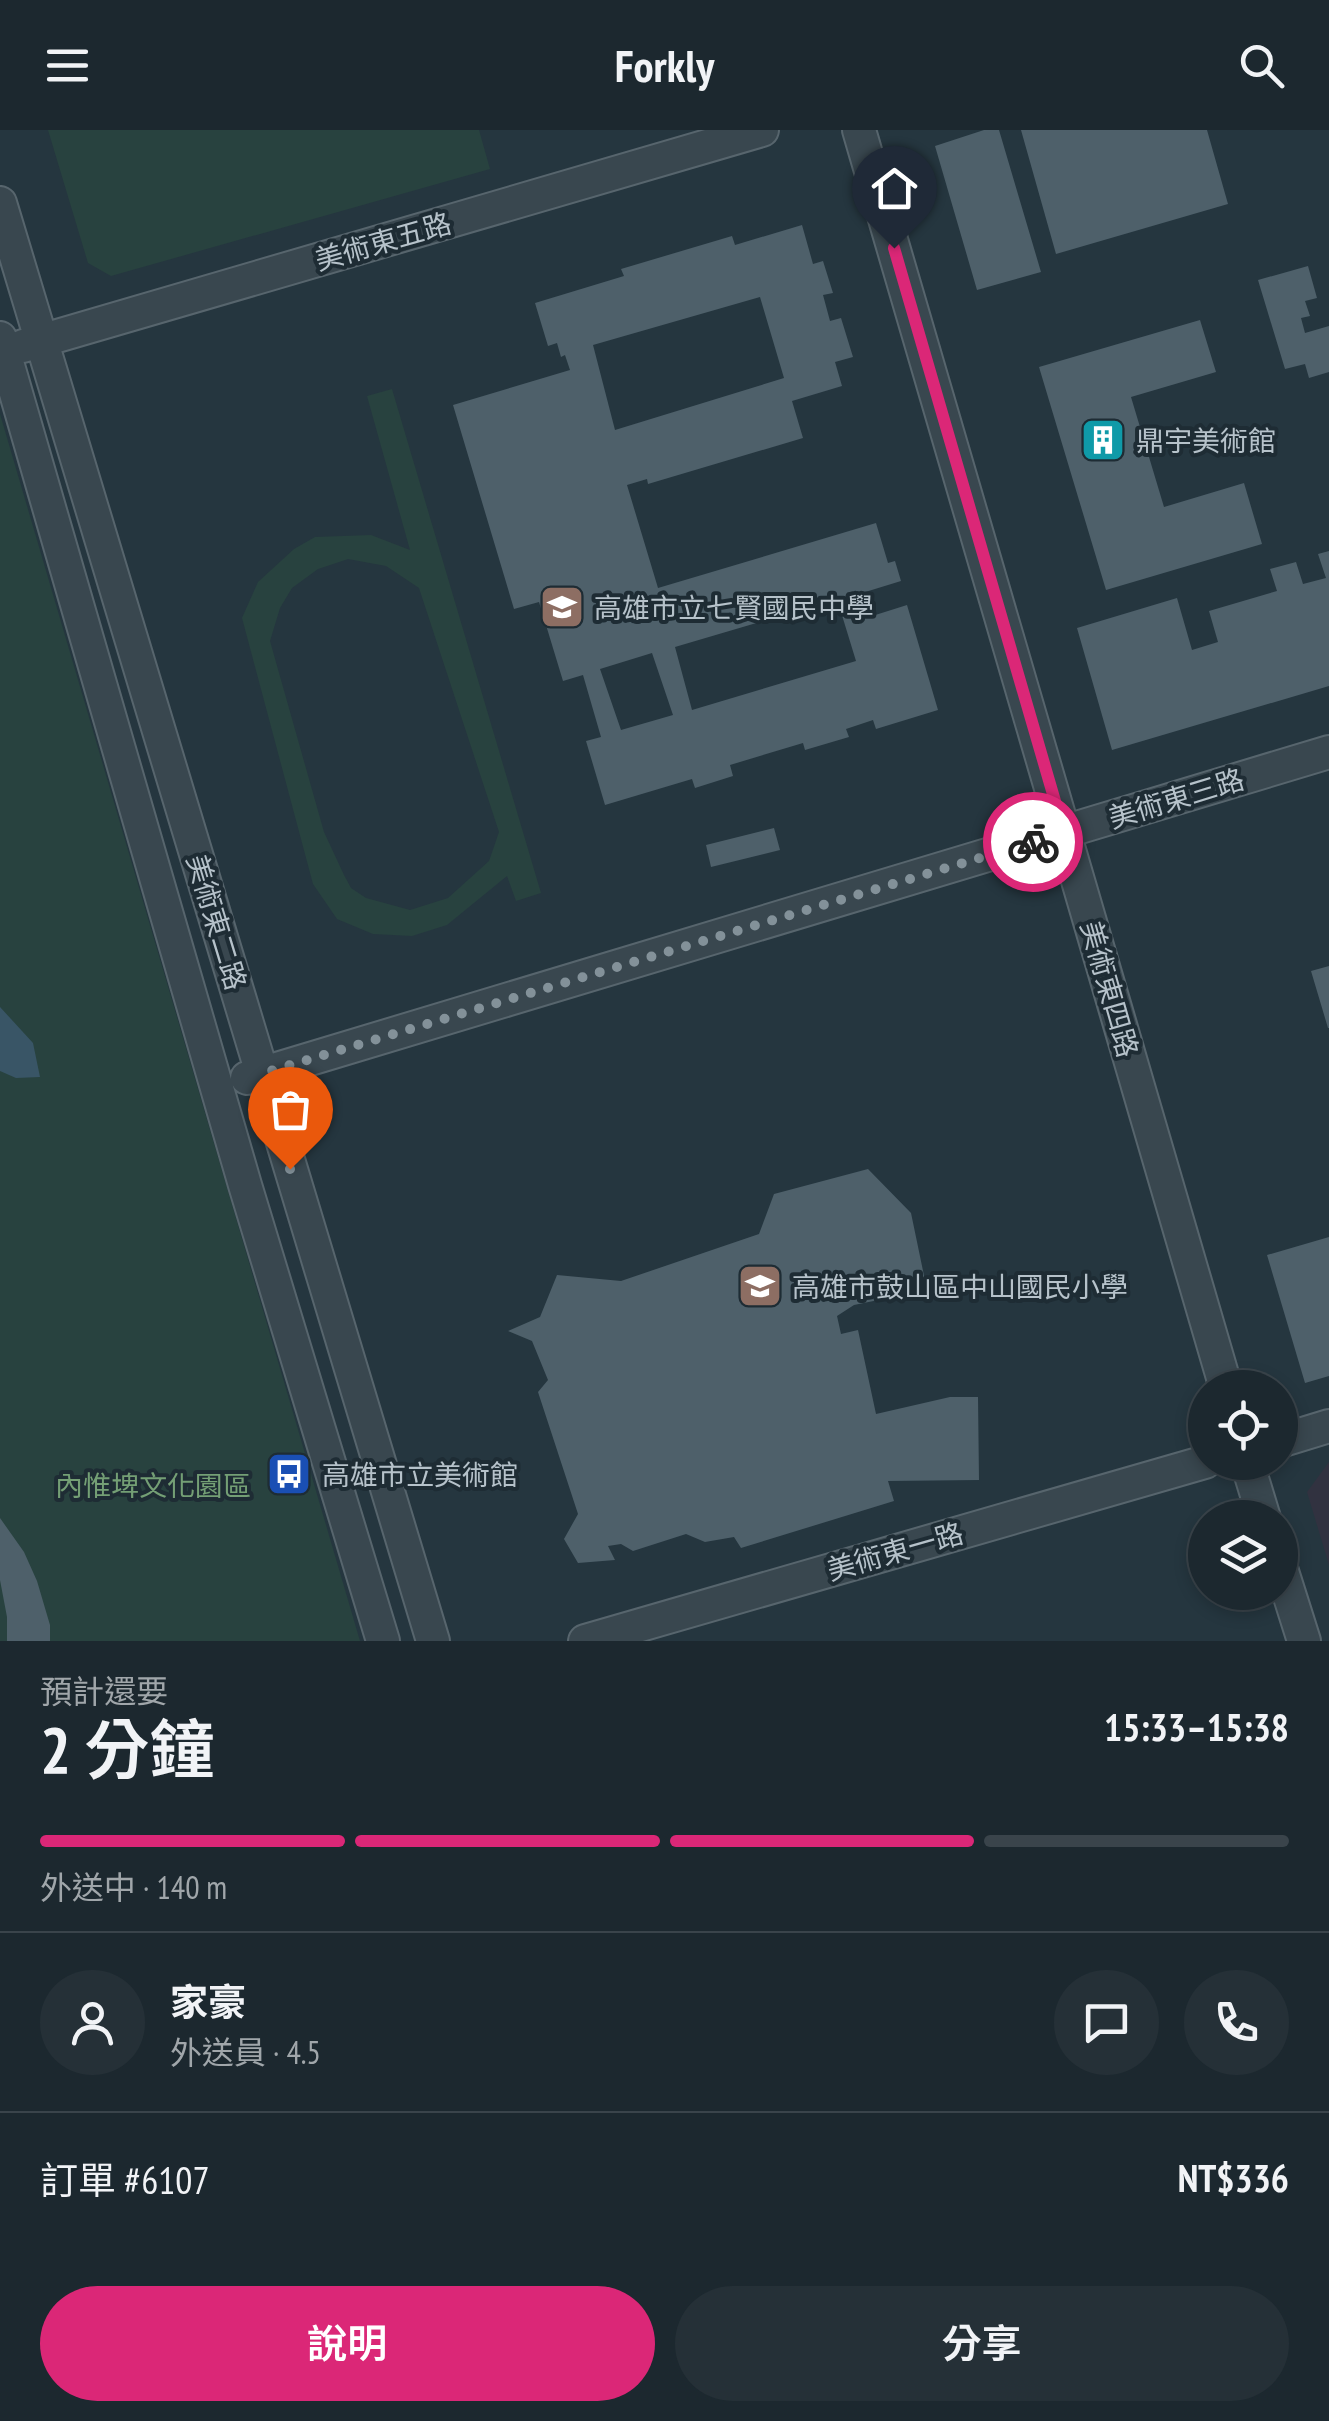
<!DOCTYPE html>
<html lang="zh-TW">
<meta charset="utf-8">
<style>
:root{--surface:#1c282f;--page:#253037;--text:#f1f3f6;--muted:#a0a6aa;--line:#3a444b;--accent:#db2777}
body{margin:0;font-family:"PT Sans Narrow","Noto Sans TC",sans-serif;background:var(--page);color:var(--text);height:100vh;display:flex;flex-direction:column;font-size:38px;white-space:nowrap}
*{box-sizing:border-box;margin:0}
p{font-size:32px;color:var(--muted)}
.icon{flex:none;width:55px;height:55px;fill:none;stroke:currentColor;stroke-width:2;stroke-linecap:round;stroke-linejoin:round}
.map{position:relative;height:1511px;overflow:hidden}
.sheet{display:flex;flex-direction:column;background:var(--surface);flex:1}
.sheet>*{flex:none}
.tools{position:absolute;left:1188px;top:1240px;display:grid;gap:20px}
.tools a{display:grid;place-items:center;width:110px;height:110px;border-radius:50%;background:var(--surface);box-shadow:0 5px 15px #0003,0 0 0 2px var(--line);font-size:50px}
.pin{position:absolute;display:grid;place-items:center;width:85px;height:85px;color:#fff;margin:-102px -42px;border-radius:50% 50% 50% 0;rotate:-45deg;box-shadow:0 0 10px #0007}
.pin .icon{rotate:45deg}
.courier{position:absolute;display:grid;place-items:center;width:100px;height:100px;margin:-50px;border:8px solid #db2777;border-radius:50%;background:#fff;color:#222;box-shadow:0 2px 12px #0007}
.summary em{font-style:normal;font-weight:600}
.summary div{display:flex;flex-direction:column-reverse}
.summary{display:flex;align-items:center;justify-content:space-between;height:170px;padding:0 40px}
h1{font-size:65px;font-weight:600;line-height:75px}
.bar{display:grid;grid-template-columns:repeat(4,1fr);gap:15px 10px;align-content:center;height:120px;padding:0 40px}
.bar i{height:12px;border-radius:8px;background:var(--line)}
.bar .selected{background:var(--accent)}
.bar p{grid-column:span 4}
.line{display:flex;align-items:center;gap:25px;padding:0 40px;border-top:2px solid var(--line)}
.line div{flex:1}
.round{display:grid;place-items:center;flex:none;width:105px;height:105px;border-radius:52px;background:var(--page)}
.button{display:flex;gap:20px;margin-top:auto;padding:20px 40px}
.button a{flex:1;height:115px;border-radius:60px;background:var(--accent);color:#fff;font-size:40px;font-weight:600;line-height:115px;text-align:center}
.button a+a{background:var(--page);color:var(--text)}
header{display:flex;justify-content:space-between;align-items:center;height:130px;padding:0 40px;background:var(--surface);font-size:45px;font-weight:600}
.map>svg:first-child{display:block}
.medical{fill:#313240}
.green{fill:#28423f;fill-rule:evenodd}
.water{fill:#395566}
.building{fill:#4e606a;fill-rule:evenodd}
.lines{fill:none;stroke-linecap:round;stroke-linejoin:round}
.minor-casing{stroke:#57656d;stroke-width:36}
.minor{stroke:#39474f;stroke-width:32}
.done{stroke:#839199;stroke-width:10;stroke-dasharray:0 18}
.route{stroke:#db2777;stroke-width:12}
.labels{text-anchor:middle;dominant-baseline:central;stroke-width:8;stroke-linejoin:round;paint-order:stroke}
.street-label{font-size:28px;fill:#b6c2ca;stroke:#1e2c34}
.poi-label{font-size:28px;fill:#b6c2ca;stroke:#1e2c34;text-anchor:start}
.park-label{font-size:28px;fill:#749f75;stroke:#1e2c34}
</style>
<header><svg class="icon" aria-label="menu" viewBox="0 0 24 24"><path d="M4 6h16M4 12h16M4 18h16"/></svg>Forkly<svg class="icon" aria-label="search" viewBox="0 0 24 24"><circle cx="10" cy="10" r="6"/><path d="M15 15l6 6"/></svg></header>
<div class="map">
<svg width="1329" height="1511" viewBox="0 0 1329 1511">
<rect width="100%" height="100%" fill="#25363f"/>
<path class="medical" d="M 1329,1332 L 1329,1435 L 1307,1362 Z"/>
<path class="green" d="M 48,0 L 479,0 L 490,39 L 111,146 L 88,133 Z
M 392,259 L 541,763 L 516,771 L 507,746 L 447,795 L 412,806 L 373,804 L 337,789 L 313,754 L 242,488 L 258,452 L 294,419 L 315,407 L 371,405 L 410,420 L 367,266 ZM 348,429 L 386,436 L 419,458 L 499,702 L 489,731 L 448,768 L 410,780 L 366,768 L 351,758 L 344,745 L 324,702 L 270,511 L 280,478 L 292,458 L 318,439 Z
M 0,284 L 360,1511 L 0,1511 Z"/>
<path class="water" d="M 0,877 L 33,913 L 40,947 L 16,948 L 0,941 Z"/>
<path class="building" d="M 984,0 L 999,0 L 1041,142 L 977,160 L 935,16 Z
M 1021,0 L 1207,0 L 1228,74 L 1056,124 Z
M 802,95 L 813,134 L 823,131 L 833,163 L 823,165 L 830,191 L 841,188 L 853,227 L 835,232 L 842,256 L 792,271 L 803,308 L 648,354 L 647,349 L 627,355 L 658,458 L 876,393 L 888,433 L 895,431 L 901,451 L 862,463 L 869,487 L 907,475 L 938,580 L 876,599 L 873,590 L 846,599 L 849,607 L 805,620 L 803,613 L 730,635 L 733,646 L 695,658 L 692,649 L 605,675 L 586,611 L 601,607 L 583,545 L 563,551 L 539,472 L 514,479 L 453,275 L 570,240 L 565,225 L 561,227 L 557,213 L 548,216 L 535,173 L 624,146 L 621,139 L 732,106 L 735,115 ZM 760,167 L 784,248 L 615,300 L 593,215 ZM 837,469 L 856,531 L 692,580 L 675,517 ZM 652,523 L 673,585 L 621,600 L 600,539 Z
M 1308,136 L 1317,168 L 1305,171 L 1310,186 L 1301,188 L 1305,203 L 1329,196 L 1329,242 L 1309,248 L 1305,234 L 1285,239 L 1258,150 Z
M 1200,190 L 1216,242 L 1131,267 L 1164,377 L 1244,353 L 1262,414 L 1106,460 L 1039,237 Z
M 1329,421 L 1329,556 L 1112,620 L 1077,498 L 1177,468 L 1192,520 L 1218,512 L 1209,481 L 1277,461 L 1270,439 L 1296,432 L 1303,454 L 1326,448 L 1318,424 Z
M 774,698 L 780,720 L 711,737 L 706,715 Z
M 1329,836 L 1329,898 L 1328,898 L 1311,841 Z
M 868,1039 L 911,1083 L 927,1160 L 854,1175 L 837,1186 L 841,1204 L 858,1200 L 876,1284 L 950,1267 L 978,1267 L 979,1350 L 888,1351 L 894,1371 L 741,1418 L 734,1407 L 705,1412 L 686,1404 L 633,1421 L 621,1414 L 608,1416 L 615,1430 L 578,1433 L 564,1409 L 578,1384 L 538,1262 L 548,1250 L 532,1211 L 508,1201 L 540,1187 L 557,1145 L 621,1151 L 759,1104 L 774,1064 Z
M 1329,1107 L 1329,1246 L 1305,1253 L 1267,1125 Z
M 0,1388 L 24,1422 L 37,1451 L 50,1495 L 50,1511 L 7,1511 L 7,1487 L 0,1450 Z"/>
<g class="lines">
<defs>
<path id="minor" d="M 859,0 L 1226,1258
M 0,73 L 433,1511
M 0,208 L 245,1055 L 383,1511
M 23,216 L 762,0
M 247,948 L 1329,622
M 1280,1311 L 1329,1296
M 1247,1332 L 1264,1388
M 1280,1435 L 1304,1511
M 585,1511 L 1205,1332"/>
</defs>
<use href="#minor" class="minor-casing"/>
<use href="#minor" class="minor"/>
</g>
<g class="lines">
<path class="done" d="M 290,1039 L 264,943 L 1033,712"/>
<path class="route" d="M 894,118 L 1064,702 L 1033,712"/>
</g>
<defs>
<symbol id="building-square" viewBox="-11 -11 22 22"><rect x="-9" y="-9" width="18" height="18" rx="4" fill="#0f9aa8" stroke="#1e2c34"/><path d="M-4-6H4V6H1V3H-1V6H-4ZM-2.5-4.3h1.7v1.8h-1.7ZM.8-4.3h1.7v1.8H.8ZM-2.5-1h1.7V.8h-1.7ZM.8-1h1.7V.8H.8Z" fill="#fff"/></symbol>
<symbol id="school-square" viewBox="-11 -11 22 22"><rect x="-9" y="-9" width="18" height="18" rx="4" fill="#8d6e63" stroke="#1e2c34"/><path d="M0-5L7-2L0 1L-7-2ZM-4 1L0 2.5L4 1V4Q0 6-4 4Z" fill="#fff"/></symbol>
<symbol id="bus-square" viewBox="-11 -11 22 22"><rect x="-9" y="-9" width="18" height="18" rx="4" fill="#1a4fb4" stroke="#1e2c34"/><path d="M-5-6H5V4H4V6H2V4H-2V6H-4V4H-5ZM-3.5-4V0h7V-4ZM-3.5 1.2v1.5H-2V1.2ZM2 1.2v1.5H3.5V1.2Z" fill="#fff"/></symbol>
</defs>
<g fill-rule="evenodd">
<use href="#building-square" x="1078" y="285" width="50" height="50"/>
<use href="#school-square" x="537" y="452" width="50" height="50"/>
<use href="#school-square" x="735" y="1131" width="50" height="50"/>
<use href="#bus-square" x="264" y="1319" width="50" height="50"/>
</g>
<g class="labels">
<g class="street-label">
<text transform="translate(383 111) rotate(-16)">美術東五路</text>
<text transform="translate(1176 668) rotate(-17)">美術東三路</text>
<text transform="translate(217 792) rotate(73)">美術東二路</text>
<text transform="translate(1110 859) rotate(74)">美術東四路</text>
<text transform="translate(895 1421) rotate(-16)">美術東一路</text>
</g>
<g class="poi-label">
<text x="1136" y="310">鼎宇美術館</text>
<text x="594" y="477">高雄市立七賢國民中學</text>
<text x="792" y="1156">高雄市鼓山區中山國民小學</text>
<text x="322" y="1344">高雄市立美術館</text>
</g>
<g class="park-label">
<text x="153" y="1355">內惟埤文化園區</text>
</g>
</g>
</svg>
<div class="tools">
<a><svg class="icon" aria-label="locate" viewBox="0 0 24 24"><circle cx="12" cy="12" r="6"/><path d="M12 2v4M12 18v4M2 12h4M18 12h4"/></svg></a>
<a><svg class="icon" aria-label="layers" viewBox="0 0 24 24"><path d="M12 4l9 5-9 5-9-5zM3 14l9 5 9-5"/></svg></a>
</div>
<div class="pin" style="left:290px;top:1039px;background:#ea580c"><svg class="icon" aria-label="bag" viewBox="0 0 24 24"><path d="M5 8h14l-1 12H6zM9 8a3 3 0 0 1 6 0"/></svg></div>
<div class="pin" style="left:894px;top:118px;background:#1f2937"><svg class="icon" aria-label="home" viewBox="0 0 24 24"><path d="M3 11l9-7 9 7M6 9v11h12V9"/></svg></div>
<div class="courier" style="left:1033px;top:712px"><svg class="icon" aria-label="bike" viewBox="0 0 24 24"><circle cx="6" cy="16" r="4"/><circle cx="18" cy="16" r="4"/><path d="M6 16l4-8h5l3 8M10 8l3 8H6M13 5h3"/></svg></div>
</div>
<section class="sheet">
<div class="summary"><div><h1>2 分鐘</h1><p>預計還要</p></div><em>15:33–15:38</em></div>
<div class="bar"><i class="selected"></i><i class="selected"></i><i class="selected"></i><i></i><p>外送中 · 140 m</p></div>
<div class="line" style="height:180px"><a class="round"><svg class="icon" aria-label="person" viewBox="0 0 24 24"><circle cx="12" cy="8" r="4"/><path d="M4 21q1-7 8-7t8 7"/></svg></a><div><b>家豪</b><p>外送員 · 4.5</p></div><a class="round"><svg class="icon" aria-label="chat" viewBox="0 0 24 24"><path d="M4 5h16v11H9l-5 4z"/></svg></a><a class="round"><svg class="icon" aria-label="phone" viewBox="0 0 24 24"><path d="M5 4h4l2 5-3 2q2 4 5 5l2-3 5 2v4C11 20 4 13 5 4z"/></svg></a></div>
<div class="line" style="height:130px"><div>訂單 #6107</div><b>NT$336</b></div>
<div class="button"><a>說明</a><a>分享</a></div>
</section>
